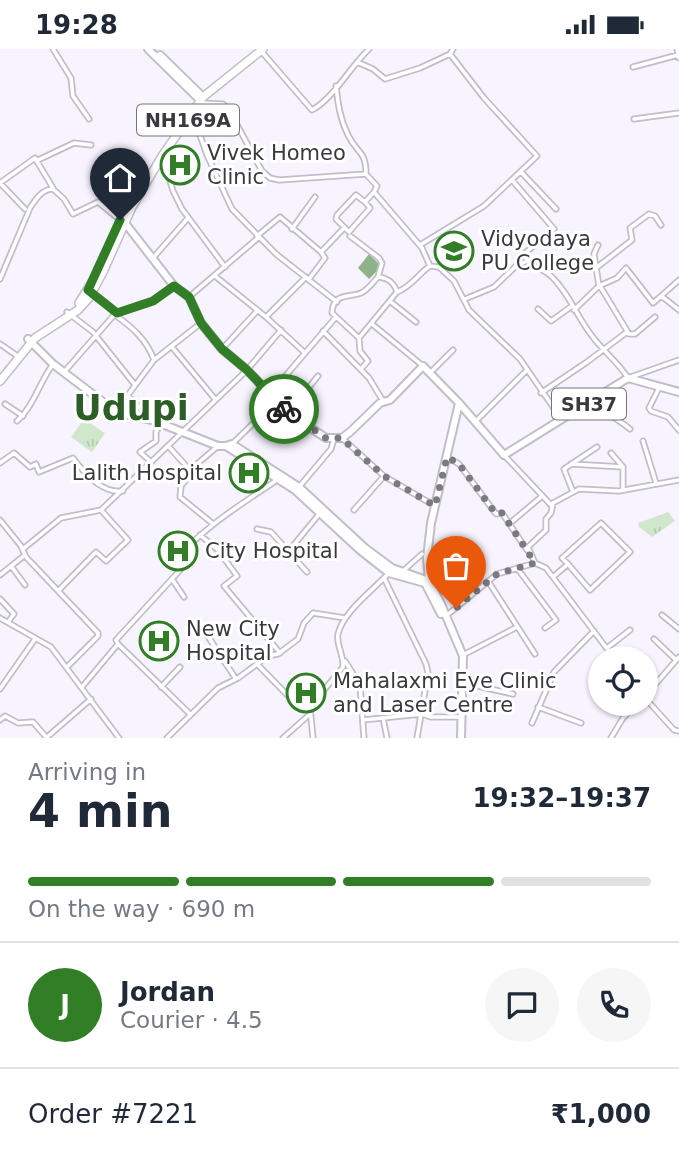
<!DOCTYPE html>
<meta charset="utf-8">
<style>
:root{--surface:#fff;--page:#f6f6f7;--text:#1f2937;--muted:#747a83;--line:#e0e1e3;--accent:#317e27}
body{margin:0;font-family:"DejaVu Sans",sans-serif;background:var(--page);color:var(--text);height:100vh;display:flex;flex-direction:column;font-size:26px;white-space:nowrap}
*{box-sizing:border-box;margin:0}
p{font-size:23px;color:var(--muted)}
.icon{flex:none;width:38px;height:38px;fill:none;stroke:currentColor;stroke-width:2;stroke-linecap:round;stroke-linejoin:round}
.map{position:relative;height:689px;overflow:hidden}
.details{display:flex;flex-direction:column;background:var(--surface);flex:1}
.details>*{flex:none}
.buttons{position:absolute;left:588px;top:597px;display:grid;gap:14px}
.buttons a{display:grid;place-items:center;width:70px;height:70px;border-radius:50%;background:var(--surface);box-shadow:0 2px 5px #0004;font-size:35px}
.pin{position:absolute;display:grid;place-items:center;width:60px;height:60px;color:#fff;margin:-72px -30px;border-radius:50% 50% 50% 0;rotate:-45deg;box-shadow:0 0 7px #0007}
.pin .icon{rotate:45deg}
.courier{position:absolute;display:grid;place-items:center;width:70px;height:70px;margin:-35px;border:5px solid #317e27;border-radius:50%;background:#fff;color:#222;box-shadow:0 2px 9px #0007}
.head em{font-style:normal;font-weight:700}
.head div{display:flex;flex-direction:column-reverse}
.head{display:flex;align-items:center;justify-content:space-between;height:119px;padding:0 28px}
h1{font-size:46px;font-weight:700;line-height:52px}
.bar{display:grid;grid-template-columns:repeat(4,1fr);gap:10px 7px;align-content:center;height:84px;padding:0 28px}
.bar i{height:9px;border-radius:5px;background:var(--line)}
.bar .on{background:var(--accent)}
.bar p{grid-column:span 4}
.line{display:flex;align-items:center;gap:18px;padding:0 28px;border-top:2px solid var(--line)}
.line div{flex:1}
.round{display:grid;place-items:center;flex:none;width:74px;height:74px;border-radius:37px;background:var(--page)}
.status{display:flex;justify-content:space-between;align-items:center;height:49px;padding:0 35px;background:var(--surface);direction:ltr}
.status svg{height:19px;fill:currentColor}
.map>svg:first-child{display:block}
.park{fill:url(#park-tufts)}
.water{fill:#8fb389}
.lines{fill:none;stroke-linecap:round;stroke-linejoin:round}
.minor-casing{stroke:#c2bec9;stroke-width:7}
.major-casing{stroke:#c2bec9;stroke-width:10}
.highway-casing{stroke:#c2bec9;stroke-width:10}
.minor{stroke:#fff;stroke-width:3.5}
.major{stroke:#fff;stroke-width:6}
.highway{stroke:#fff;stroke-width:7}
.done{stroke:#7c7a81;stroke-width:7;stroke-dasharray:0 12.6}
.route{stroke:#317e27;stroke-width:9}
.labels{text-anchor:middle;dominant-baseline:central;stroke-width:6;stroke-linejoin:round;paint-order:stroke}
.shield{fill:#fff;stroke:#757477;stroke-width:2}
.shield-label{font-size:19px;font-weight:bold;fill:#3a393d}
.poi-label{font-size:21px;fill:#3a393d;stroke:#fff;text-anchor:start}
.town-label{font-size:35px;font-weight:bold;fill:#2e5e27;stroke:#fff}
</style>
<div class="status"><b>19:28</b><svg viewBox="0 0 49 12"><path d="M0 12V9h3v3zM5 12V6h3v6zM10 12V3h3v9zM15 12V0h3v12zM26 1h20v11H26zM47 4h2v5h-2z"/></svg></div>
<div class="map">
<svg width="679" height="689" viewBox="0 0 679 689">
<defs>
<pattern id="park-tufts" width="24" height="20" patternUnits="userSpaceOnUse" patternTransform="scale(1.75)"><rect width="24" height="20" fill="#d0e7cc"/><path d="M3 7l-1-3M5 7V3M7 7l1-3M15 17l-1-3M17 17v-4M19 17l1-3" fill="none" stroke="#b3c7b0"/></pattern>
</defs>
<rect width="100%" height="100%" fill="#f8f4ff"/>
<path class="park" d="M 84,370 L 105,384 L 92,403 L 71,388 Z
M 668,463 L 675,472 L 652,488 L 639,478 L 638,474 Z"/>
<path class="water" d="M 369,205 L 380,216 L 380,219 L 369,230 L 358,219 Z"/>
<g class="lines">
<defs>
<path id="minor" d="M 53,0 L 71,29 L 73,47 L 89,70
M 677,0 L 679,9
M 262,3 L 312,61 C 333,50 350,18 369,0
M 357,13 L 373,20 L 385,30 L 420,19 L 450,5 L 453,0
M 633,18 L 678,6
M 336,37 C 338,55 340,70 348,86 C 357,105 366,101 366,125
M 201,54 L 223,55 L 229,61 L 262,122 L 270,129 L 279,131 L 366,125 L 377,137 L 374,143 L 422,199 L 430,217
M 192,64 L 207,106 L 232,160 L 276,205 L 337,253
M 634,70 L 679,64
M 163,108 L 173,142 L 182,160 L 225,218
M 38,111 L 74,94 L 91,96
M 521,123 L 556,160
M 512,131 L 554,180 L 525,204 L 527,212
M 0,134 L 35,109 L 53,139
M 0,134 L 25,160
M 365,153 L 370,159 L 349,183 L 336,170 L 337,166 L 356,146 L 365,153 L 374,143
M 292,180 L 315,148
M 257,187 L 280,168 L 321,203 L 344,179
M 350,187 L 379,209 L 382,214 L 378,228
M 420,196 L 484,157 L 537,107 L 484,49 L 450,5
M 598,196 L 594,205 L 599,237
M 153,209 L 188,169
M 430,217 L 439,218 L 454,232 L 469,261 L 520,310 L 562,371
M 596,219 L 632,191 L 630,179 L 649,165 L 655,167 L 661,176
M 215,227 L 266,268 L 305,304
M 378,228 C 389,229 394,234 397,243 L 359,289 L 332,264 C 333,243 349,249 361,244 C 368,241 373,233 378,228 Z
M 0,230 L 30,159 C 36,150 42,140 53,140 L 64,150 L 73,165 L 98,153 L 120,171
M 309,230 L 325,209 L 321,203
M 600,237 L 629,285 L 635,285 L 655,268
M 397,243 C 411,238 418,225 430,217
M 91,244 L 117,264
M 189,248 L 259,188
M 660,248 L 679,231
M 465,250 L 494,238 L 516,217 L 527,212 C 534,219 544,220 551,227 C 569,244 577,268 592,287 C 603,302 618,313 628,329 L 679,311
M 391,253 L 416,273
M 538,260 L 551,272 L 572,257
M 574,261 L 599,237 L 617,229 L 626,219 L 653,254 L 660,248 L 664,249 L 679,261
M 67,263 L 93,283 L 135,336
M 115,266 C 132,278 147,291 154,311
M 266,268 L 306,228
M 372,275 L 423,317
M 323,282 L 369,329 L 383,352
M 359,289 L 360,302 L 368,312 L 361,320
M 0,295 L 16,306
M 172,298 L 215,350
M 222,300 L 257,262
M 65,322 L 114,266 L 153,252 L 173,238
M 430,324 L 453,301
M 659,339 L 649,359 L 651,362 L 668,368 L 679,381
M 541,344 L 587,313 L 627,283
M 270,345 L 336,268
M 128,347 L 151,370
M 593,352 C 603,363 618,370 630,380
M 5,355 L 23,367
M 116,362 L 154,311 L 201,274
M 288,364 L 318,327
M 17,372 C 34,357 39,334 53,315
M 476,372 L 526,322
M 342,389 L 384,427 L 435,457
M 643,392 L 656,434
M 232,395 L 270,358 L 276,340
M 169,398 L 190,421
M 611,404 L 623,418
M 504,406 L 552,457
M 447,408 L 459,415 L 496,465 L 502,464 L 527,501
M 150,412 L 140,403 L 156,392 L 156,383 L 161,375
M 0,414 L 14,404 L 30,418 L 36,415 L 39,423 L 73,409 C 84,424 103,445 123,442
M 571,415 L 623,418 L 623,441
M 299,438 L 331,400 L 334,390
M 573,443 L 564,420 L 597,398
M 354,461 L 384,427
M 0,471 L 21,497 L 26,508 L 98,584 L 98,587 L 67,618
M 212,474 L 180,448 L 181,437 L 191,425 L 190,421 L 218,397
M 509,475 L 541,448
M 257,480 L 271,483 L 307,523
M 200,486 L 218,501 L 237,527 L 224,537 L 280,604
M 23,500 L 61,469 L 101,461
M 288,503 L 320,464
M 11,517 L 25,536
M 517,519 L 556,571 L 545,579
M 403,522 L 422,505
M 0,526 L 25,506
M 553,528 L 568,515 L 562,509 L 601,474 L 630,503 L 590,541 L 568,515
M 384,529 L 426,615 L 428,624 L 417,689
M 172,530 L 184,548
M 488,532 L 535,605
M 58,542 L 96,503 L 106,512 L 128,491 L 101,461 L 247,321 L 281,281
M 0,550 L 14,565 L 8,573
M 662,566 L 679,580
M 446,567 L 497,525 L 535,514
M 0,569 L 51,598 L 119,689
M 209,589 L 236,630
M 654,590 L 676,611
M 607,599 L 630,581
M 463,606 L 517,578
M 614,609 L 546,519 L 535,514 L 528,498 L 546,481 L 546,470 L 551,464 L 553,454 L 579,440 L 619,442 L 679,431
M 345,612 L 360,636 L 364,689
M 257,615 L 301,660 L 310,661
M 464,634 L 513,645
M 82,638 L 118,595
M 161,638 L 180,618
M 0,640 L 35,590
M 646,646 L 679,608
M 646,650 L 674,681 L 679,682
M 538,658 L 581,674
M 190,665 L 118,595 L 116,591 L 193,507 L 192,494 C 217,470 246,452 274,433 L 277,429
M 383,669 L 387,689
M 0,671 L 5,667 L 18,674 L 33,673 L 46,688
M 363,671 L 422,665 L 431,668 L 459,668
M 532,674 L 554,623 L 594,582
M 46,689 L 91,650
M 167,689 L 218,639 L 238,629 L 268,607 L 278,605 L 298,590 L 304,574 L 313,564 L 345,569
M 283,689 L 310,665
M 313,689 L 310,658 L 343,618 C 344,606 336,596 338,585 C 343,563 374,540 389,524
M 611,689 L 623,669 L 638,654"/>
<path id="major" d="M 148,0 L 201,52
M 160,6 L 203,48
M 125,174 L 174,237 L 189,248 L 201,274 L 222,300 L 247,321 L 288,364 L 326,389 L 342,389 L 350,383 L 380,354 L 390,351 L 423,317 L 459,354 L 504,406 L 628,329 L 679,343
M 28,290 L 53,315 L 116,363 L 152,371 L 218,397 L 226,397 L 232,395 L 299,438 L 365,499 L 392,519 L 429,532 L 441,555 L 463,607 L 461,689
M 226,397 L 295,441 L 361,502 L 389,524 L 425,534
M 427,533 L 429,532 L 427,509 L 431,474 L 459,354
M 425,534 L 441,565"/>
<path id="highway" d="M 79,254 L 97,225 L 131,149
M 0,332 L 35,289 L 78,261 L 89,249 L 103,223 L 132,158 L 162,107 L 203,48 L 263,0"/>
</defs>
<use href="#minor" class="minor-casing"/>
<use href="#major" class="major-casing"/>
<use href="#highway" class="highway-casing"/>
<use href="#minor" class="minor"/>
<use href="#major" class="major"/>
<use href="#highway" class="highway"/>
</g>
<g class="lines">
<path class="done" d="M 284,360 L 326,389 L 341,389 L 384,427 L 435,457 L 447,408 L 459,415 L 496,465 L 502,464 L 535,514 L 497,525 L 456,559"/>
<path class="route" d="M 120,171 L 88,241 L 117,264 L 153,252 L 174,237 L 189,248 L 201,274 L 222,300 L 247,321 L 284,360"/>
</g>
<defs>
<symbol id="hospital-ring" viewBox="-11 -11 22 22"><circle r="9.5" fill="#fff" stroke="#317e27" stroke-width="1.5"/><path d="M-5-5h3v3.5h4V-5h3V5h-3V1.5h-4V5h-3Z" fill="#317e27"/></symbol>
<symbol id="university-ring" viewBox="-11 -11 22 22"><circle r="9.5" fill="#fff" stroke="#317e27" stroke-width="1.5"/><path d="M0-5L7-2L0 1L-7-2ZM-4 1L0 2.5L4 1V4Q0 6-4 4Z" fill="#317e27"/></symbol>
</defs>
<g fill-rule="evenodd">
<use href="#hospital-ring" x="158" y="94" width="44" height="44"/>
<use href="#university-ring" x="432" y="180" width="44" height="44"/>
<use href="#hospital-ring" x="227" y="402" width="44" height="44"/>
<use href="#hospital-ring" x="156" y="480" width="44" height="44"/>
<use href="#hospital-ring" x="137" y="570" width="44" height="44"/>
<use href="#hospital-ring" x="284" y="622" width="44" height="44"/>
</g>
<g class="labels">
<g class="shield">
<rect x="137" y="55.5" width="102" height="31" rx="5"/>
<rect x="552" y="339.5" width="74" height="31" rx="5"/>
</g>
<g class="shield-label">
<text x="188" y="71">NH169A</text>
<text x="589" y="355">SH37</text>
</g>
<g class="poi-label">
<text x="207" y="104">Vivek Homeo<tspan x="207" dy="24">Clinic</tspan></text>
<text x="481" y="190">Vidyodaya<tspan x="481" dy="24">PU College</tspan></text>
<text x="222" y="424" text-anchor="end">Lalith Hospital</text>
<text x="205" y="502">City Hospital</text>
<text x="186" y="580">New City<tspan x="186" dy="24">Hospital</tspan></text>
<text x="333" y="632">Mahalaxmi Eye Clinic<tspan x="333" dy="24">and Laser Centre</tspan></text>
</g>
<g class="town-label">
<text x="131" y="359">Udupi</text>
</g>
</g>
</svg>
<div class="buttons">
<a><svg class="icon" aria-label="locate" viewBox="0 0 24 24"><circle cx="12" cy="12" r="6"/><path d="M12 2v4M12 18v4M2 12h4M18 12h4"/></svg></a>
</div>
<div class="pin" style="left:456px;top:559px;background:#ea580c"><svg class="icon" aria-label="bag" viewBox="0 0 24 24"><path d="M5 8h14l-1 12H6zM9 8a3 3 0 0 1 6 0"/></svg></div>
<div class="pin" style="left:120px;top:171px;background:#1f2937"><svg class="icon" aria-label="home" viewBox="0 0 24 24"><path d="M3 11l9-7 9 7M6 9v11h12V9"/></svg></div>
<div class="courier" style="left:284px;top:360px"><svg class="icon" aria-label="bike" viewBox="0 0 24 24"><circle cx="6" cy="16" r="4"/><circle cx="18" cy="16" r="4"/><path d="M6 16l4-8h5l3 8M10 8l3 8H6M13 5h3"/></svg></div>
</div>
<section class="details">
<div class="head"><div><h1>4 min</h1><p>Arriving in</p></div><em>19:32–19:37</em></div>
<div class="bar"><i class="on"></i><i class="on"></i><i class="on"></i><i></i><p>On the way · 690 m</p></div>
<div class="line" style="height:126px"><b class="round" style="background:var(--accent);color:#fff">J</b><div><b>Jordan</b><p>Courier · 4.5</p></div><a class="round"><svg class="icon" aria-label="chat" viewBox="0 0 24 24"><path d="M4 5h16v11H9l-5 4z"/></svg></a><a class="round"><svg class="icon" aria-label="phone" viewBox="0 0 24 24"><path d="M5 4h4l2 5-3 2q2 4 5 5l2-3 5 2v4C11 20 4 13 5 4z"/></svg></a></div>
<div class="line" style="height:91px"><div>Order #7221</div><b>₹1,000</b></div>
</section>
